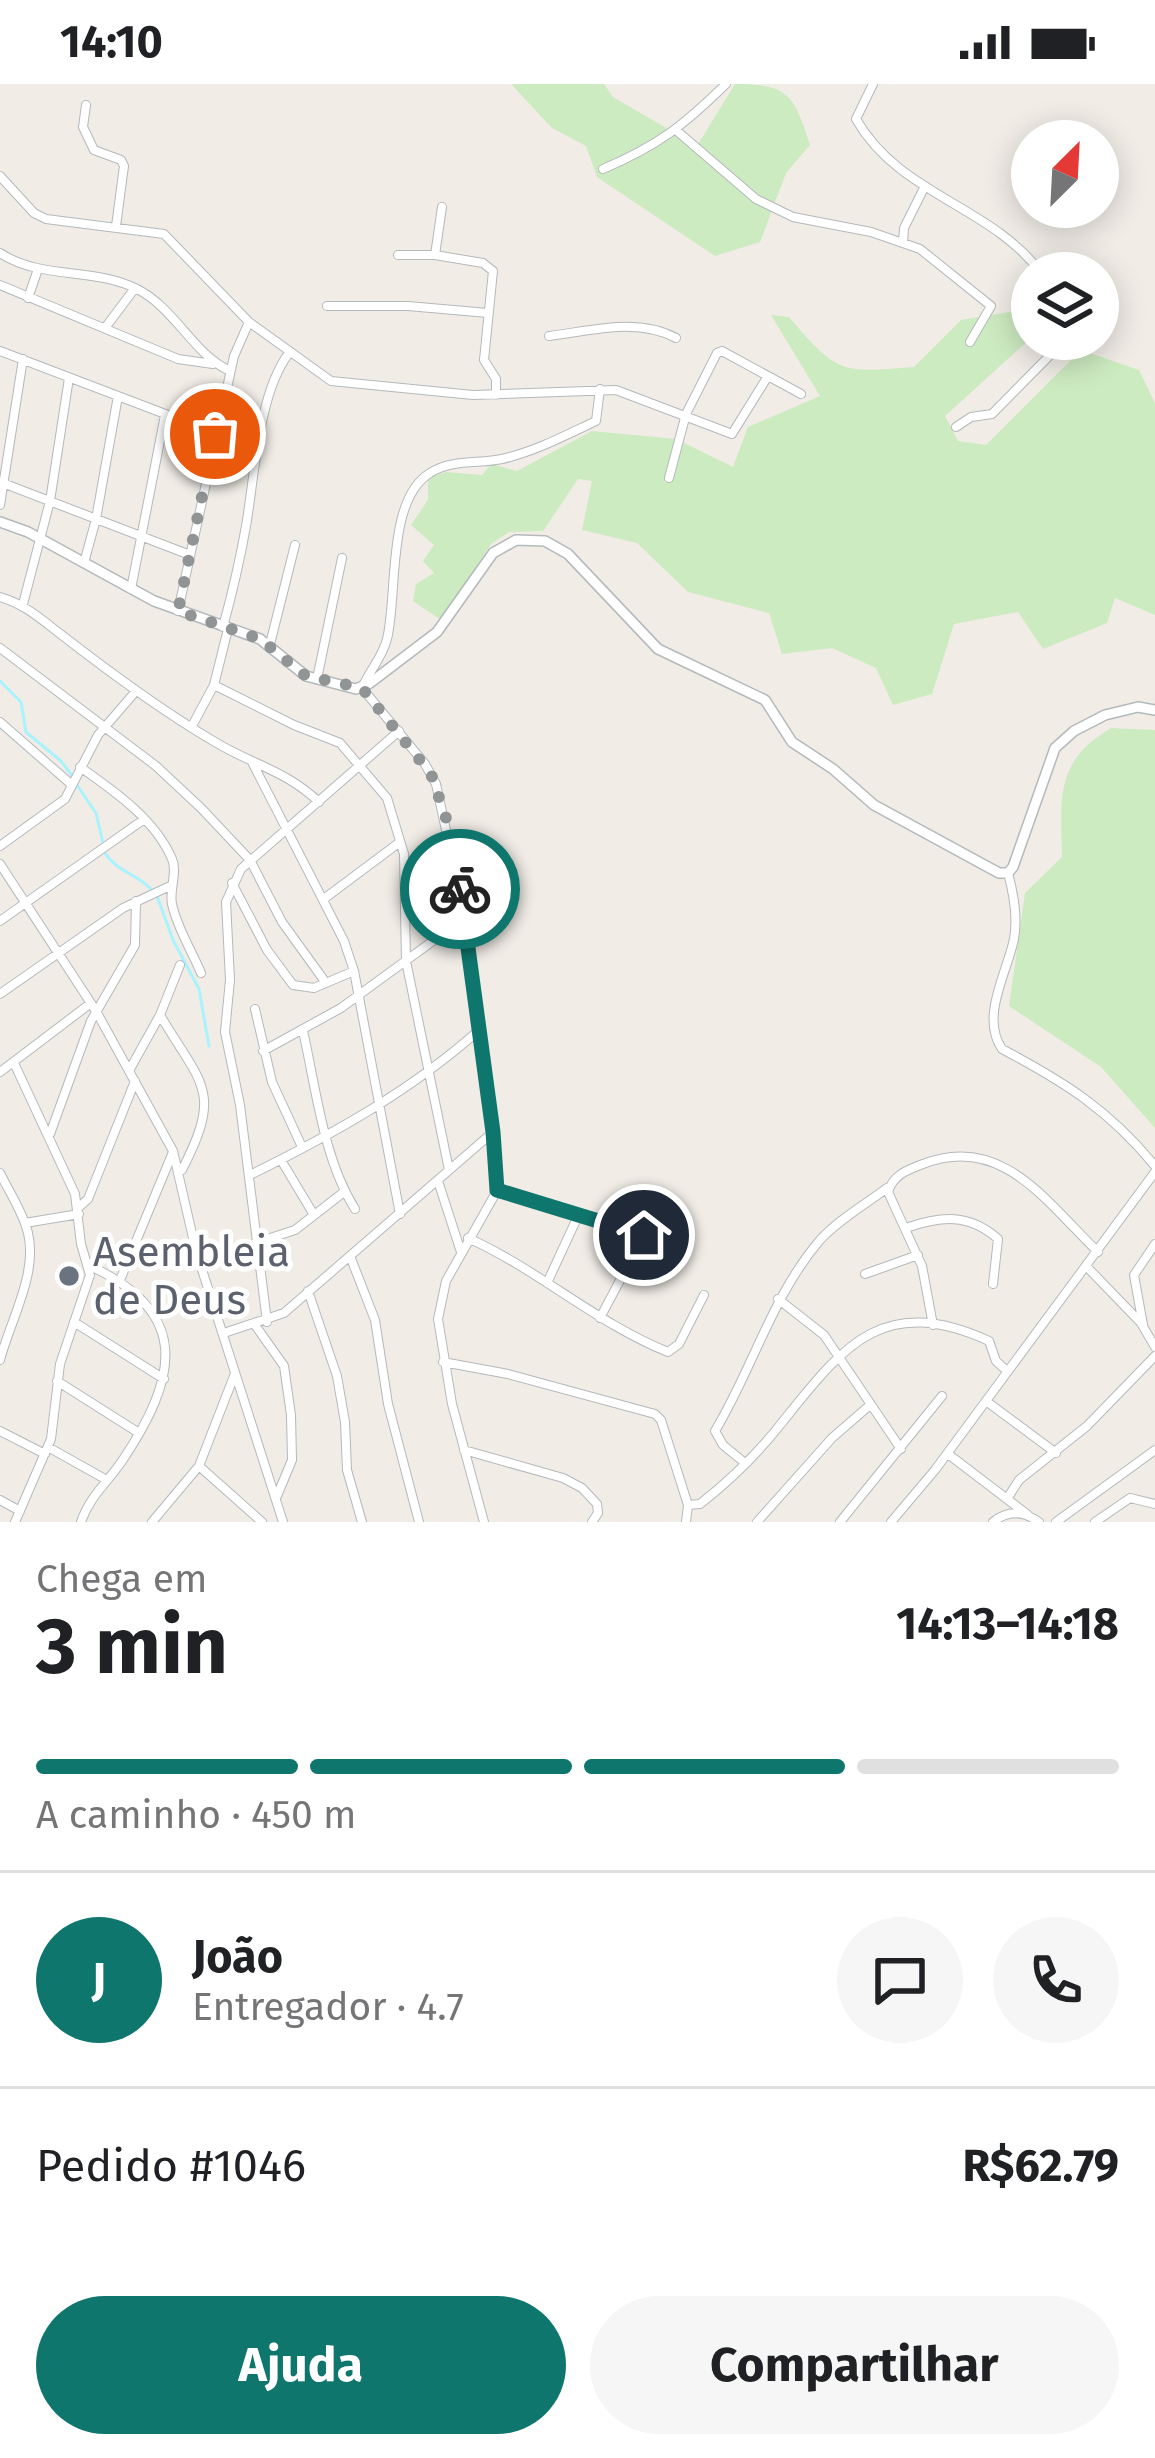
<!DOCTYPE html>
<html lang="pt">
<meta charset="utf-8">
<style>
:root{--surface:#fff;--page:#f6f6f6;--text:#202124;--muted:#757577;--line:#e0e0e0;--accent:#0f766e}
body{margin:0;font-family:"Fira Sans",sans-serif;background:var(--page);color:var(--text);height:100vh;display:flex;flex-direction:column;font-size:45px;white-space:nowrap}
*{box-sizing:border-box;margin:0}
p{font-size:39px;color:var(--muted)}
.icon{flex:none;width:66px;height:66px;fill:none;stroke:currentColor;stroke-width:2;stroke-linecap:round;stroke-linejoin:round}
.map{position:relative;height:1438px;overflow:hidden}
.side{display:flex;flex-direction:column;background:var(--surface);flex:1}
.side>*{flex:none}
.needle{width:78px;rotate:24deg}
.tools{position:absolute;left:1011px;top:36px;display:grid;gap:24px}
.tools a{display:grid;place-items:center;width:108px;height:108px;border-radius:50%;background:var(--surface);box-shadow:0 6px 30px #0003;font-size:60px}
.pin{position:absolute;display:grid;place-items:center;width:102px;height:102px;color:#fff;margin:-51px;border:6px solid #fff;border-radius:50%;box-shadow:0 3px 12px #0007}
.courier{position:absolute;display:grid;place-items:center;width:120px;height:120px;margin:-60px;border:9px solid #0f766e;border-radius:50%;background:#fff;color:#222;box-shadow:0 3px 15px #0007}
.headline em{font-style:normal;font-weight:700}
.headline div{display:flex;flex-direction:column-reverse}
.headline{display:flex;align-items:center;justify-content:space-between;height:204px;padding:0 36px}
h1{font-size:78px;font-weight:700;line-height:90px}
.bar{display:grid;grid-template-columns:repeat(4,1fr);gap:18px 12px;align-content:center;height:144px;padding:0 36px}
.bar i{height:15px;border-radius:9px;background:var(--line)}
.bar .active{background:var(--accent)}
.bar p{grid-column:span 4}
.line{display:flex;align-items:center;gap:30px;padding:0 36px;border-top:3px solid var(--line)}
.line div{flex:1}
.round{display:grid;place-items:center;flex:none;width:126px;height:126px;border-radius:63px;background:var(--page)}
.cta{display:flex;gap:24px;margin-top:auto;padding:24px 36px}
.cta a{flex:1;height:138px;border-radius:72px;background:var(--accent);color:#fff;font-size:48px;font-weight:700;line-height:138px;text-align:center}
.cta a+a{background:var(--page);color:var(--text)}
.status{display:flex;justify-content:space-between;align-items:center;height:84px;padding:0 60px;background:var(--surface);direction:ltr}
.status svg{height:33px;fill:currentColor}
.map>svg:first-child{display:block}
.green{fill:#cdebc1}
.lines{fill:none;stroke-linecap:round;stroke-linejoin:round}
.stream{stroke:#a9f3ff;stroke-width:3}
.minor-casing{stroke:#b4b9bc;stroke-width:10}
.tertiary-casing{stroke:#b4b9bc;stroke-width:12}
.minor{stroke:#fff;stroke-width:8}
.tertiary{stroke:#fff;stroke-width:9}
.done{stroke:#919494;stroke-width:12;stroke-dasharray:0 21.6}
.route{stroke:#0f766e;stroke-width:15}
.worship-dot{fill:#6b7280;stroke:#fff;stroke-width:4.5}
.labels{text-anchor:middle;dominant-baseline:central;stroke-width:10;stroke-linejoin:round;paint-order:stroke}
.worship-label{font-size:42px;fill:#5b616d;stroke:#fff;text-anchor:start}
</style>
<div class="status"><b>14:10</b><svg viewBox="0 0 49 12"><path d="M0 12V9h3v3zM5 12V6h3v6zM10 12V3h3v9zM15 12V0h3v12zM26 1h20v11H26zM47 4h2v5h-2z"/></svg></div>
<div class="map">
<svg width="1155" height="1438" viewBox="0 0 1155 1438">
<rect width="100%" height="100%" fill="#f1ece6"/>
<path class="green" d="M 511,0 L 604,0 L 613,13 L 697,62 L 735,0 C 790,0 794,12 810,61 L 786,89 L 760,158 L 715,172 L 597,93 L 586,62 L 552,44 Z
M 1027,225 L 1032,229 L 1032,253 L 945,332 L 958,357 L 986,361 L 1081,266 L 1139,286 L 1155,319 L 1155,531 L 1115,514 L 1107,539 L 1043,565 L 1018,528 L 954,540 L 932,610 L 893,621 L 876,584 L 832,564 L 782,570 L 769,529 L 688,508 L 637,459 L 582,446 L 592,397 L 578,395 L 543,447 L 509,448 L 491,460 L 441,536 L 413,517 L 416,500 L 434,489 L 423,477 L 434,461 L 411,441 L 428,416 L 428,394 L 446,388 L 482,391 L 491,380 L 517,387 L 592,347 L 676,355 L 733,383 L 748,343 L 820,312 L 771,231 L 789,233 C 838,290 840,289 914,283 L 961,236 Z
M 1111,644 L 1155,646 L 1155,1044 L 1101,983 L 1009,922 L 1025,809 L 1062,773 C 1061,714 1054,678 1111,644 Z"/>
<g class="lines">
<path class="stream" d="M 0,597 L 21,618 L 26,648 L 61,677 L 73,693
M 77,701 L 96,729 L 103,759
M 105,769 C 116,787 137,790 151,805
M 157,812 L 173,856 L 199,905 L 209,962"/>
<defs>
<path id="minor" d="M 873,0 L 856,35 C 899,111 992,122 1041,189
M 86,21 L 83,43 L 94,66 L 121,76 L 124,82 L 116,142
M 677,47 L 756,115 L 793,133 L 871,148 L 920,165 L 991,222 L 970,258
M 603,85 C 659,61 683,42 726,0
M 0,92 L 34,129 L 46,135 L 164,150 L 249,238 L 331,297 L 473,311 L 616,306 L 732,350 L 768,292
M 903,159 L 904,144 L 924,104
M 0,169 C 41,196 94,183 137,205 C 175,224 193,270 230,287
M 398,171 L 435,171 L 442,123
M 435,171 L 483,179 L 493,187 L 484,276 L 496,295 L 496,311
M 0,201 L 178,275 L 213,280
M 28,214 L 38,185
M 327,222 L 408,222 L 488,229
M 105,244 L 135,204
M 549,252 C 591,247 637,233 676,254
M 0,267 L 215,349
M 956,343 L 971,333 L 992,330 L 1066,255
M 669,394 L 686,330 L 717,269 L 722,267 L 801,310
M 0,398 L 190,471
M 0,421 L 23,275
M 84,479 L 96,435 L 118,312
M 131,505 L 165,331
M 0,513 C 25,520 42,536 63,552 C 112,590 162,627 215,658 C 253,681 285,686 319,718
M 23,520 L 50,417 L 69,294
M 178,527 L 234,272 L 249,238
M 223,543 C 232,510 240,476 246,442 C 255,391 258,310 289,269
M 270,560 L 295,461
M 0,564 L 156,682 L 201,724 L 250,776 L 282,838 L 326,899
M 317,595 L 342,474
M 214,601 L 294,641 L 340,659 L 387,714 L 404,770 L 406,877 L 449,1086
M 0,638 L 72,701
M 192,642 L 214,601 L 228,545
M 252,678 L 344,857 L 354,887 L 400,1130
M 80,683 C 114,707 155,735 172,775 C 178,788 169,805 172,820 C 177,844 192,867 201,889
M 0,762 L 65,715 L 98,651 L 136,607
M 0,780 L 96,927 L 173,1067 L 196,1167 L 283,1438
M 1008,789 C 1014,811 1018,833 1014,855 C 1007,889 980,933 1002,965 C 1066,999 1109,1026 1155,1082
M 232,799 L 267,866 L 293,901 L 314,904 L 354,887
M 325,814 L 400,758
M 0,837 L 143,736
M 0,910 L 123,824 L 170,802
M 255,925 L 272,998 L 302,1063
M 160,931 C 202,1002 223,1006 182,1086
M 303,947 C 316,1004 323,1074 355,1125
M 263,967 L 341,924 L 463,835
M 14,979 L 75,1110 L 81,1160 L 90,1191 L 60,1280 L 51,1355 L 15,1438
M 130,985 L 160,931 L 180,881
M 0,988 L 91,919
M 50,1050 L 91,937 L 135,861 L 136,817
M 281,1076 L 314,1131
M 0,1089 C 9,1108 23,1128 28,1149 C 38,1190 10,1237 0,1276
M 250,1091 C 333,1050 409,1008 478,947
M 438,1097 L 461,1168
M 497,1106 L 682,1160
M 79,1123 L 88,1115 L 135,997
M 25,1139 L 79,1130
M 906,1144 C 941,1132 969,1129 998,1155 L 993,1200
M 468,1154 C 539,1186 596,1239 668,1268 L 679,1260 L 704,1211
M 255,1159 L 295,1146 L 344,1108
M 350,1172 L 375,1236 L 388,1320 L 419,1438
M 1087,1183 L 1143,1241 L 1134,1191 L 1155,1160
M 865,1190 L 918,1171
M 120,1196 L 173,1068
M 547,1199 L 578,1132
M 308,1207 L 337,1292 L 345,1338 L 347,1386 L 362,1438
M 778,1215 L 824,1251 L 901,1365
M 600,1234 L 644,1151
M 74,1238 L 164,1295
M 267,1238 L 240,1021 L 225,948 L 230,896 L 226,818 L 241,785 L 399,647
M 1141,1239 L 1155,1263
M 255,1241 L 284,1282 L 291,1331 L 292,1376 L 277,1412
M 933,1241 L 922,1182 L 888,1108 C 893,1091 907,1086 923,1080 C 1002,1049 1047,1119 1098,1168
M 224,1249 L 284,1229 L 492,1049
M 443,1278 L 508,1290 L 655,1330 L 661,1336 L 688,1421 L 686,1438
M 57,1297 L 139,1349
M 986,1317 L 1056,1369
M 0,1347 L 45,1370
M 48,1363 L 105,1395
M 464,1366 L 563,1394 L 582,1404 L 597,1420 L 598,1429 L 592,1438
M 948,1370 L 1028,1431
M 745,1379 L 723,1361 L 715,1347 C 753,1284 772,1212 820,1156 C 838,1136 866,1120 887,1104
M 199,1382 L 262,1438
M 1007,1415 L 1019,1396 L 1087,1342 L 1155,1272
M 0,1416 L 20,1427
M 688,1421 L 700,1420 C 728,1398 758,1369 780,1341 C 843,1263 881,1208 989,1257 L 996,1277 L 1007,1287
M 81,1438 C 90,1412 107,1399 122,1377 C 177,1295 193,1229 90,1182
M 152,1438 L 199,1382 L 234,1292
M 484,1438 L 452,1320 L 438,1235 L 446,1197 L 494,1112 L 498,1092 L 465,834 L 436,700 L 425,680 L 362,604 C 370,586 382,574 387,555 C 398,511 386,416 430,389 C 451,375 479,380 502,375 C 536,367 566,351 596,337 L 600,305
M 757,1438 L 832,1354 L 870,1321
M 840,1438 L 942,1312
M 891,1438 L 935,1386 L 1155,1088
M 993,1438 C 1008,1426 1024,1427 1039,1438
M 1056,1438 L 1155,1366
M 1095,1438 L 1130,1414 L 1155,1420"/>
<path id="tertiary" d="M 0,438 L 28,448 L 154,517 L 260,555 L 306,592 L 356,605 L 370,599 L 437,548 L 493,469 L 516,456 L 545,457 L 568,470 L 658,565 L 765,616 L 792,658 L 833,685 L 874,721 L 999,789 L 1008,789 L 1013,783 L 1055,664 L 1074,647 L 1105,631 L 1138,623 L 1155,626"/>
</defs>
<use href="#minor" class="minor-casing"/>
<use href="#tertiary" class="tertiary-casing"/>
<use href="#minor" class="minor"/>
<use href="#tertiary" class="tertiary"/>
</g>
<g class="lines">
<path class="done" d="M 215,350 L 178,527 L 260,555 L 306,592 L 362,604 L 431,690 L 446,734 L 460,805"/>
<path class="route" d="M 460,805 L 493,1048 L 497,1106 L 644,1151"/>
</g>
<circle class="worship-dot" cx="69" cy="1192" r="12"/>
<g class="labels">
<g class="worship-label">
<text x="93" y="1168">Asembleia<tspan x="93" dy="48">de Deus</tspan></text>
</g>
</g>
</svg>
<div class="tools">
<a><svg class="needle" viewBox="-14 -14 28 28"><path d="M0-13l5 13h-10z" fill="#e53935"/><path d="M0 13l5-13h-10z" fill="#757577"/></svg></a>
<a><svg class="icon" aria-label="layers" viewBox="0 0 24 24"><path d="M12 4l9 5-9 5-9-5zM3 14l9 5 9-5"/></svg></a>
</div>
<div class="pin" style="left:215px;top:350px;background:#ea580c"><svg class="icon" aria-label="bag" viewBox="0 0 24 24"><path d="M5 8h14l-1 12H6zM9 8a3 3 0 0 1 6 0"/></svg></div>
<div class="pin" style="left:644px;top:1151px;background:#1f2937"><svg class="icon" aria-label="home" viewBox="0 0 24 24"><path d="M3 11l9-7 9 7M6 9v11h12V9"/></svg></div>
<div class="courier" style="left:460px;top:805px"><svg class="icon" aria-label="bike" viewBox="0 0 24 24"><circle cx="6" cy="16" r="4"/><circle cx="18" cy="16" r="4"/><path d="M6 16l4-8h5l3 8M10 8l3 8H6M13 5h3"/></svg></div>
</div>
<section class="side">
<div class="headline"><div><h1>3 min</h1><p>Chega em</p></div><em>14:13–14:18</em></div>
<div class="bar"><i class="active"></i><i class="active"></i><i class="active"></i><i></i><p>A caminho · 450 m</p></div>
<div class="line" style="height:216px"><b class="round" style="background:var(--accent);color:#fff">J</b><div><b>João</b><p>Entregador · 4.7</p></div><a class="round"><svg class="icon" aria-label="chat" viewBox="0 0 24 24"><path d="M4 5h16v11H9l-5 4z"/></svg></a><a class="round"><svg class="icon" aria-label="phone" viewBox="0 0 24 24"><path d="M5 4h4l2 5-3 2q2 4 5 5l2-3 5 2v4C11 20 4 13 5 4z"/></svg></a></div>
<div class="line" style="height:156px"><div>Pedido #1046</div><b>R$62.79</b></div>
<div class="cta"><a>Ajuda</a><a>Compartilhar</a></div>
</section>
